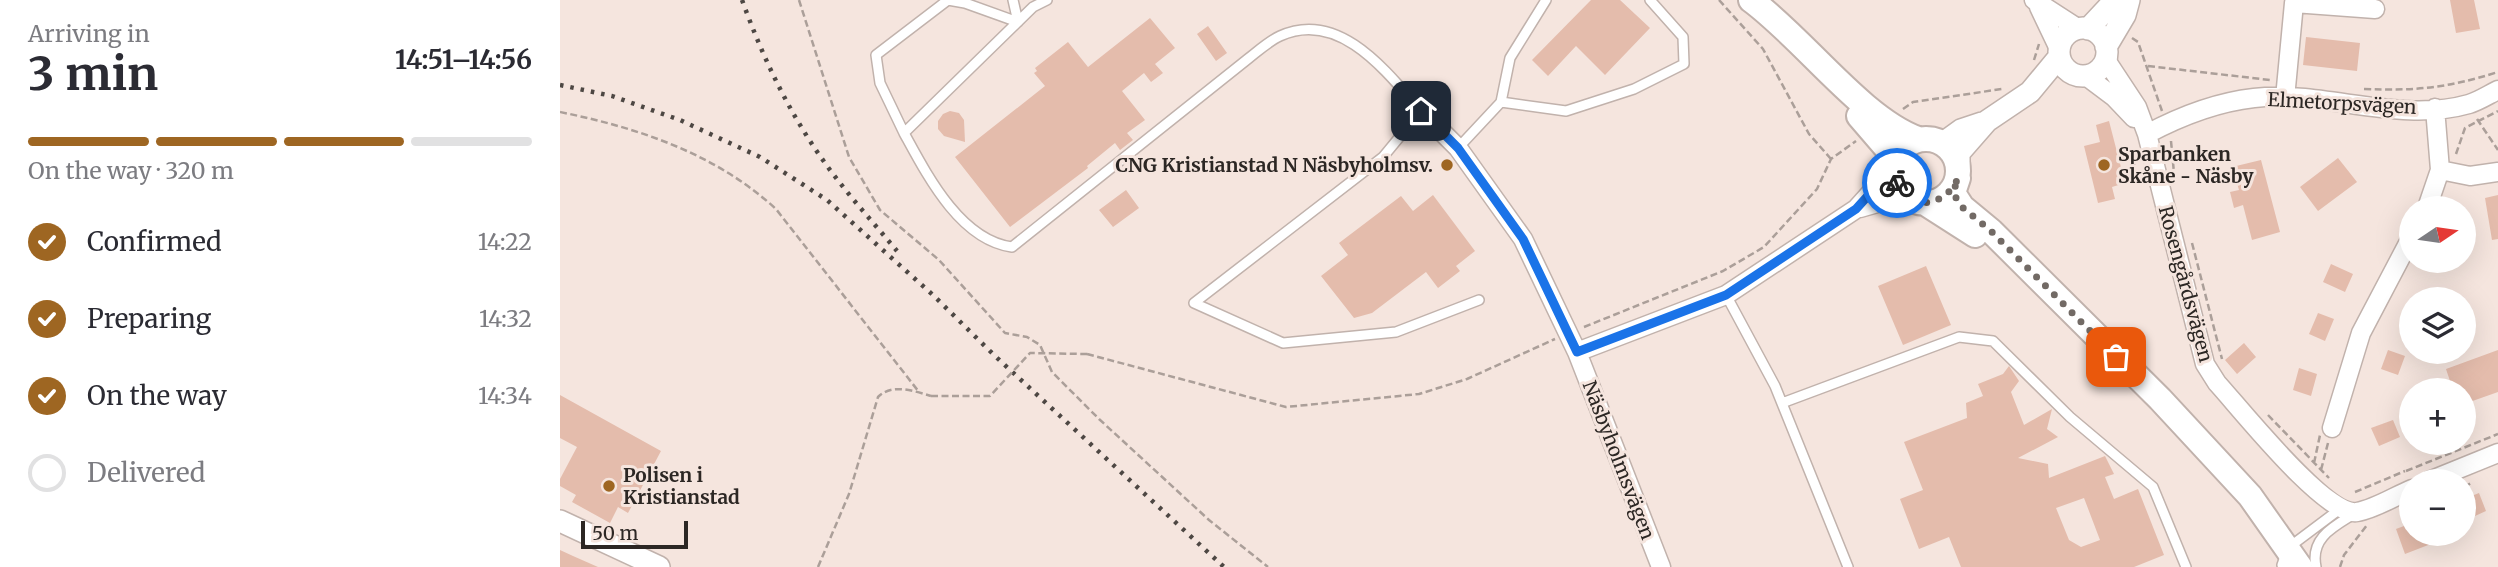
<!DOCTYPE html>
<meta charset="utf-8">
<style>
:root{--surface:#fff;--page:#f2f2f3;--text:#2b2b33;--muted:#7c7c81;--line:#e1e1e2;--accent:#9e6622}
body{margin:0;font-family:Merriweather,serif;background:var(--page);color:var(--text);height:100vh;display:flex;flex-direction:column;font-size:26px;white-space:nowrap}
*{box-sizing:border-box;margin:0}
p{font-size:23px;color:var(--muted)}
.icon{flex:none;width:38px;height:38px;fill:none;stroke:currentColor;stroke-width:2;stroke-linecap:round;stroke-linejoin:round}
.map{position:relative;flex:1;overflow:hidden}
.panel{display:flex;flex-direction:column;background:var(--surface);width:560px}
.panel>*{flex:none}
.needle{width:46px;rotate:77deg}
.buttons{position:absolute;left:1839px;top:196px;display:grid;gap:14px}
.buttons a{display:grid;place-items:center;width:77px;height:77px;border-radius:50%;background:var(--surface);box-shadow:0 7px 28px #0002;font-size:35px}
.scale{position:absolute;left:21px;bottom:18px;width:107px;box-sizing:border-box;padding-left:7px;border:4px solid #2c2724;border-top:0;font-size:19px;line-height:24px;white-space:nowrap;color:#2c2724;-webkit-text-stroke:5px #f5e5de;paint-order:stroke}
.pin{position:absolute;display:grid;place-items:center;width:60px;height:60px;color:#fff;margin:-30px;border-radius:14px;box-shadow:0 4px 10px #0006}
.courier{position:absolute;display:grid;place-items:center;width:70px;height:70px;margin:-35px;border:5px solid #1a73e8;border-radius:50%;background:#fff;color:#222;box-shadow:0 2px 9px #0007}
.headline em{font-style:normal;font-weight:700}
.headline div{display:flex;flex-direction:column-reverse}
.headline{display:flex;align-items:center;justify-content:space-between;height:119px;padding:0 28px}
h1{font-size:46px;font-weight:700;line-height:52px}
.bar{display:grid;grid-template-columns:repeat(4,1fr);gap:10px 7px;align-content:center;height:84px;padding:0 28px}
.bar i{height:9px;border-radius:5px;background:var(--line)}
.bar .selected{background:var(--accent)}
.bar p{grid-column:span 4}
ol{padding:0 28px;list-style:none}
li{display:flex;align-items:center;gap:21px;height:77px}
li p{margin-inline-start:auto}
li .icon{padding:7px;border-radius:50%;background:var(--accent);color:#fff;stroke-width:4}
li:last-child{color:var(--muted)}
li i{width:38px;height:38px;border:4px solid var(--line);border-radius:50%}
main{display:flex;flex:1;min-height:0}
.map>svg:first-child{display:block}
.building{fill:#e4bcac;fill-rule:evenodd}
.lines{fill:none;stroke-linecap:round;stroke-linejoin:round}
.service-casing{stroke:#c1b2ac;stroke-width:12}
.minor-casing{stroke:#c1b2ac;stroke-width:21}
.tertiary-casing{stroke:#c1b2ac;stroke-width:24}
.secondary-casing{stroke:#c1b2ac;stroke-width:28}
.path{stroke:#ab9f99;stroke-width:2.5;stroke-dasharray:7 3.5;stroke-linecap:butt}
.service{stroke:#fff;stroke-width:9}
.minor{stroke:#fff;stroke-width:18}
.tertiary{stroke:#fff;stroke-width:21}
.secondary{stroke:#fff;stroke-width:24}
.rail{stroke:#4d4743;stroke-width:4.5;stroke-dasharray:3.5 7;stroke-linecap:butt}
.path-bridge{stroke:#ab9f99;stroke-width:2.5;stroke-dasharray:7 3.5;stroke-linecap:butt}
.done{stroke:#726a65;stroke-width:7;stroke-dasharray:0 12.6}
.route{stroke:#1a73e8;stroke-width:9}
.poi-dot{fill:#9e6622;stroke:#f5e5de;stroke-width:2.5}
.labels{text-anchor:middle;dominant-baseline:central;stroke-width:6;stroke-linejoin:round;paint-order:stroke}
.street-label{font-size:19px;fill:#2c2724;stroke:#f5e5de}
.poi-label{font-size:19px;font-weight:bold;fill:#2c2724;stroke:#f5e5de;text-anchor:start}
</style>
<main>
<section class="panel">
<div class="headline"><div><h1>3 min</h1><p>Arriving in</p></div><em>14:51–14:56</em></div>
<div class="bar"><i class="selected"></i><i class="selected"></i><i class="selected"></i><i></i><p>On the way · 320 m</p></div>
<ol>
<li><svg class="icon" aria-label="check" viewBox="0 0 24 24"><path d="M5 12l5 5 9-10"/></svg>Confirmed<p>14:22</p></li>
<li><svg class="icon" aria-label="check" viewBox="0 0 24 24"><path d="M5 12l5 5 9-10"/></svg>Preparing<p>14:32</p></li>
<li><svg class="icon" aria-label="check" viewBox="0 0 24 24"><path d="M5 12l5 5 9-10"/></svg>On the way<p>14:34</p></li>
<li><i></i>Delivered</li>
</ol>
</section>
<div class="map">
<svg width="1938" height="567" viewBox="0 0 1938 567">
<rect width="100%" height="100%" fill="#f5e5de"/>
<path class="building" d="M 1031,0 L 1060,0 L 1090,28 L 1045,75 L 1016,46 L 988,76 L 972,60 Z
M 1890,0 L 1914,0 L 1920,29 L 1896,33 Z
M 590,18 L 615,48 L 595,64 L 603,73 L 591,82 L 584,73 L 562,91 L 585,120 L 567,133 L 573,140 L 560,150 L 555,143 L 527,166 L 528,168 L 450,227 L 395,157 L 485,86 L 474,73 L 477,71 L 475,68 L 508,42 L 528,67 Z
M 648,26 L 667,53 L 656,61 L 637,34 Z
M 1746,37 L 1800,43 L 1797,71 L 1743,65 Z
M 390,111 L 399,113 L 404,120 L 405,142 L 384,136 L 378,129 L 378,121 L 383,114 Z
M 1549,121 L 1565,183 L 1552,187 L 1555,199 L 1538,203 L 1524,146 L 1540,142 L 1536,125 Z
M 1778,158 L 1797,182 L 1758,211 L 1740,187 Z
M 1701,160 L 1720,232 L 1692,240 L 1683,205 L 1674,208 L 1670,192 L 1679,190 L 1672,167 Z
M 566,190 L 579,208 L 553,227 L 539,210 Z
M 873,195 L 915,251 L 896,266 L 900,271 L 878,288 L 866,272 L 812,313 L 794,318 L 761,276 L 788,255 L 779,243 L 841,196 L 853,211 Z
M 1938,195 L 1938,239 L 1932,240 L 1925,198 Z
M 1771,264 L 1793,274 L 1785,292 L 1763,282 Z
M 1366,266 L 1391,325 L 1343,345 L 1318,286 Z
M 1758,313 L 1774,319 L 1765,341 L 1749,334 Z
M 1684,343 L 1696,357 L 1677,374 L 1665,360 Z
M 1828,350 L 1845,356 L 1838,375 L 1821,369 Z
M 1938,350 L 1938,392 L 1904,404 L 1904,390 L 1893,390 L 1886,369 Z
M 1449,366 L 1459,381 L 1451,392 L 1464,425 L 1492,409 L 1487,429 L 1498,437 L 1458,458 L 1488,464 L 1489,478 L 1545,456 L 1554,474 L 1545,477 L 1554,499 L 1578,489 L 1604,555 L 1574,567 L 1401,567 L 1389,537 L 1359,549 L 1340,499 L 1363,490 L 1344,442 L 1407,418 L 1406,403 L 1423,396 L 1418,384 L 1443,374 ZM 1524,498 L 1540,540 L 1521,547 L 1509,540 L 1496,508 Z
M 1739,368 L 1757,374 L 1751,396 L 1733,390 Z
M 0,395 L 101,451 L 68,513 L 58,507 L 50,523 L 12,502 L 16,495 L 0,486 L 0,479 L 17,447 L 0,438 Z
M 1833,420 L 1840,437 L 1819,446 L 1811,428 Z
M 1919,493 L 1926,511 L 1904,521 L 1904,499 Z
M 1852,523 L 1852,534 L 1894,535 L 1845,554 L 1836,529 Z
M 0,550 L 13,556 L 38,567 L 0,567 Z"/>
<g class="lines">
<defs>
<path id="service" d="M 487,0 L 473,7 L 344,133 C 367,175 400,240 452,247 L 689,58 C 698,51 709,41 720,36 C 779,9 826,71 861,111 L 823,157 L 634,303 L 723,343 L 836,332 L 919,300
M 941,102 L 1006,111 L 1074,89 L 1124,64 L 1123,37 L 1090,0
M 344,133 L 320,83 L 316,55 L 388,0 L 405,3 L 458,22 L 453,0
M 898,148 L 941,102 L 950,58 L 986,0
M 1166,295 L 1215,386 L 1288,567
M 1222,403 L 1399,337 L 1433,341 L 1510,417 L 1593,487 L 1626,567
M 1722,565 L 1728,548 L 1780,509
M 1756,567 C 1750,538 1773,527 1794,514"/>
<path id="minor" d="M 1474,0 L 1519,29
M 1479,7 L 1499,49
M 1546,60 L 1577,107 L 1587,134 L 1645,364 L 1657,383 C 1680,408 1766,517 1797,512 C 1815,509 1835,496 1852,489
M 1526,76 L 1554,97 L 1574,118
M 1725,98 L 1734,3 L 1815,9
M 861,111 L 898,148 L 963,239 L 1017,352 L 1166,295 L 1296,209 L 1334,167
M 1587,134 C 1619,117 1658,102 1694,98 C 1764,90 1839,124 1909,104 C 1919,101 1928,95 1938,90
M 1880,170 L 1910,176 L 1938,172
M 1300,208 L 1345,195
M 1867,208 L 1880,170 L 1875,108
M 1017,352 L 1101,567
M 1772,428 L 1801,333 L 1852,236
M 1869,481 L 1938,453"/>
<path id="tertiary" d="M1499 52a24 24 0 1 1 48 0a24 24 0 1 1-48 0Z
M 1528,29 L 1555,0
M 1546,47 L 1565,15 L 1569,0
M 1383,143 L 1401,130 L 1422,123
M 1399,170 L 1399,153 L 1427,121 L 1470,92 L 1499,57
M 0,521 L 99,567"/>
<path id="secondary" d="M 1191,0 C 1243,38 1302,119 1358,139
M 1299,116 L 1336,159
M1334 171a32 32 0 1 1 64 0a32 32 0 1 1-64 0Z
M 1398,178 L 1393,193 L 1402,207 L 1431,231 L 1600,399 L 1690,496 L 1740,567
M 1365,203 L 1415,235"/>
</defs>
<use href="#service" class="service-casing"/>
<use href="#minor" class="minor-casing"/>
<use href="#tertiary" class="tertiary-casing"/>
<use href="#secondary" class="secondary-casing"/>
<path class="path" d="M 239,0 L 289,157 L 320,210 L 379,260 L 445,333 L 467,337 L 480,345 L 492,372 L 539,419 L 649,520 L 708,567
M 1159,0 L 1203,49 L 1249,134 L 1271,159
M 1572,38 L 1578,42 L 1602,111
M 1474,60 L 1479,44
M 1588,66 L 1710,80
M 1804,89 C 1856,91 1887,88 1938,72
M 1343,109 L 1353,102 L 1442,89
M 0,112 C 79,128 156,154 216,209 L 359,392
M 1917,119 L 1938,150
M 1611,141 L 1614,173
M 1896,154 L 1905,128 L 1938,111
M 1632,243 L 1662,359
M 1024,327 L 1163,271 L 1204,247 L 1257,189 L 1271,159 L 1296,141
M 527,354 L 726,407 L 859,394 L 907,379 L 995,339
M 1708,415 L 1769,478
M 1754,463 L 1760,435
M 1761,470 L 1768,443
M 1846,471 L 1938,434
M 1904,487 L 1913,482
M 1795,492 L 1845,471
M 1842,513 L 1852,509
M 258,567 L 289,494 L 318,397 C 332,383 354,391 371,396
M 1780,567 L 1784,555 L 1807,525"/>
<use href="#service" class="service"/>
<use href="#minor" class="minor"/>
<use href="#tertiary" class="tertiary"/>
<use href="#secondary" class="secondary"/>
<path class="rail" d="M 182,0 C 203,58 229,113 265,163 C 287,194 313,222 337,251
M 0,85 L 52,96 L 120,120 L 200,157 L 267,200 L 373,295 L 435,356 L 664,567"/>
<path class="path-bridge" d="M 371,396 L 430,396 L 470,353 L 527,354"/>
</g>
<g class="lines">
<path class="done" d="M 1337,183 C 1351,213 1386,206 1398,178 L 1393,193 L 1402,207 L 1431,231 L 1556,357"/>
<path class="route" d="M 861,111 L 898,148 L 963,239 L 1017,352 L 1166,295 L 1296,209 L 1334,167 L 1337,183"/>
</g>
<g class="poi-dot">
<circle cx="887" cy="165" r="7"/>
<circle cx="1544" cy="165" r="7"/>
<circle cx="49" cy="486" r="7"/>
</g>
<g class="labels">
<g class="street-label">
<text transform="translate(1782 103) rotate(3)">Elmetorpsvägen</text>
<text transform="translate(1626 284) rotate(75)">Rosengårdsvägen</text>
<text transform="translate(1059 460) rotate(69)">Näsbyholmsvägen</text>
</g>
<g class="poi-label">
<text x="1558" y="154">Sparbanken<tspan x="1558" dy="22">Skåne - Näsby</tspan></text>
<text x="873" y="165" text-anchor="end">CNG Kristianstad N Näsbyholmsv.</text>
<text x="63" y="475">Polisen i<tspan x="63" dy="22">Kristianstad</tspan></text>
</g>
</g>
</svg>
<div class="buttons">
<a><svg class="needle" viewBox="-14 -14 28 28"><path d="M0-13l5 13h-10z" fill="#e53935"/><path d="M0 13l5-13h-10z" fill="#7c7c81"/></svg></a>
<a><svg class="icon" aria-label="layers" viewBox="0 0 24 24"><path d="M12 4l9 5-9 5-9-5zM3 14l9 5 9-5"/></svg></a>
<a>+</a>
<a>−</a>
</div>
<div class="scale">50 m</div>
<div class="pin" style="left:1556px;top:357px;background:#ea580c"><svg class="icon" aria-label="bag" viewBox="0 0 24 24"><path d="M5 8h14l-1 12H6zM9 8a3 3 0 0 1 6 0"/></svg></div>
<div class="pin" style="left:861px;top:111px;background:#1f2937"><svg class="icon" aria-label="home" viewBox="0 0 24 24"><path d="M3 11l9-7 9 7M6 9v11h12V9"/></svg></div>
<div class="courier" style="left:1337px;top:183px"><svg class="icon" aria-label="bike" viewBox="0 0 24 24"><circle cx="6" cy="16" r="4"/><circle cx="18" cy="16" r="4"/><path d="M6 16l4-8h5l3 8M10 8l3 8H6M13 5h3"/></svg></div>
</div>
</main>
